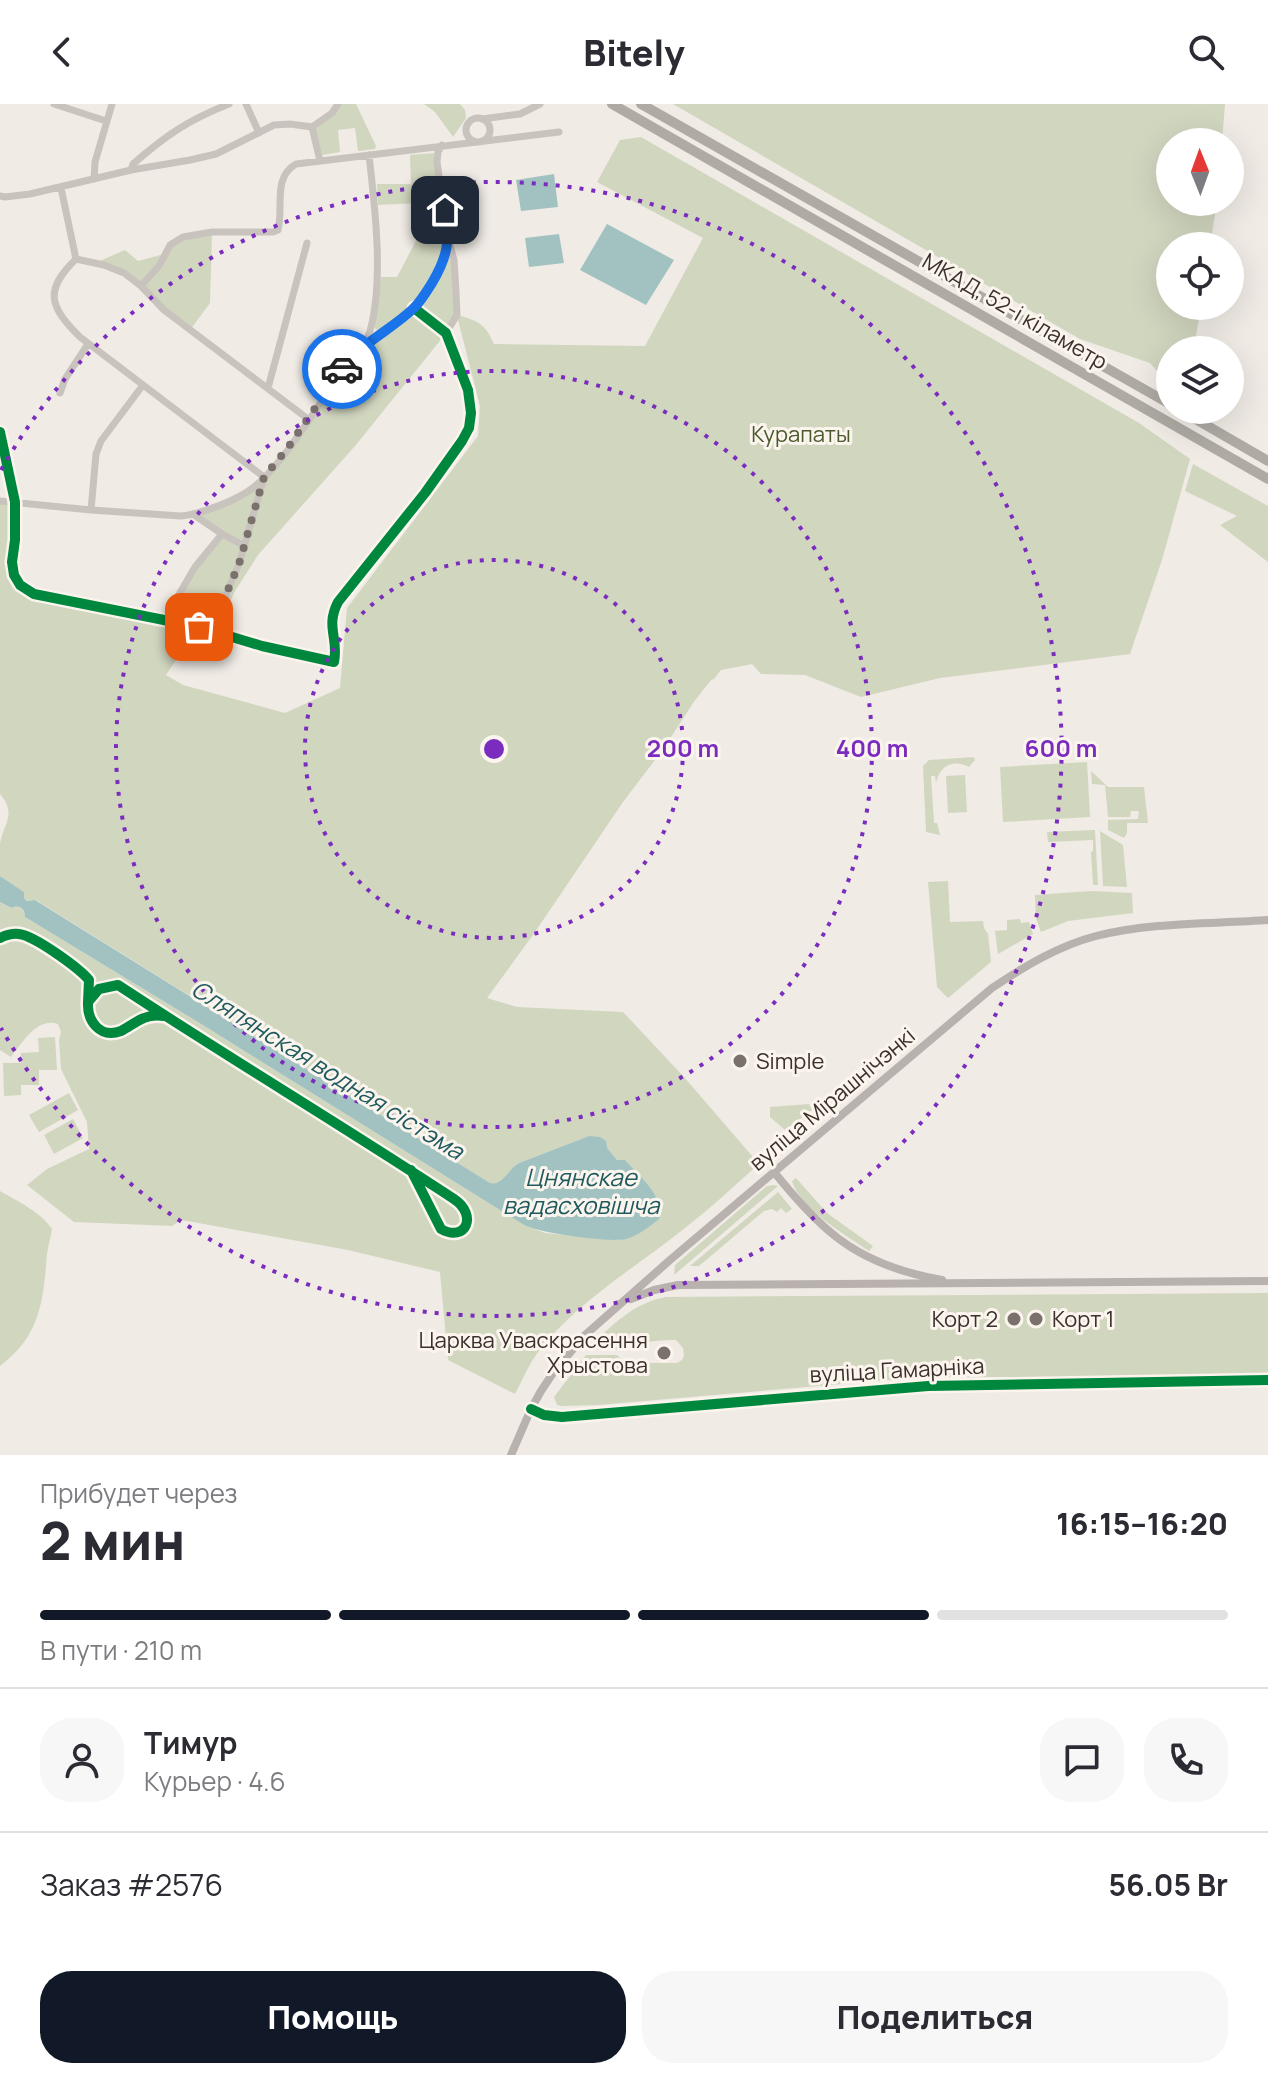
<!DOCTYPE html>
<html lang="ru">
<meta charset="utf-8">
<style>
:root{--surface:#fff;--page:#f7f7f7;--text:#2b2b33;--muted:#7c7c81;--line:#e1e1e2;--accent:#111827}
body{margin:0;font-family:Manrope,sans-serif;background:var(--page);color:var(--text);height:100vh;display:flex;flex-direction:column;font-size:30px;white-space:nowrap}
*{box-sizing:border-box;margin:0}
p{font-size:26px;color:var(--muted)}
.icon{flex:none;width:44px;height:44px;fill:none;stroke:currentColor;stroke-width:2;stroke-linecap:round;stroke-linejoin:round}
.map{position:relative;height:1351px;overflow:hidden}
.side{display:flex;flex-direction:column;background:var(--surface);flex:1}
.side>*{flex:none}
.needle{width:52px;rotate:359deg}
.tools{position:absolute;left:1156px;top:24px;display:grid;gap:16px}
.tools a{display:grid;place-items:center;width:88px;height:88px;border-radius:50%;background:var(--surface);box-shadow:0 8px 32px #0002;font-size:40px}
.pin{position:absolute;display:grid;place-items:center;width:68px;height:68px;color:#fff;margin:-34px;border-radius:16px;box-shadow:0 4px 12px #0006}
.courier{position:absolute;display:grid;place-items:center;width:80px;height:80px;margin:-40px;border:6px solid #1a73e8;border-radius:50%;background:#fff;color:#222;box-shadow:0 2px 10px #0007}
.overview em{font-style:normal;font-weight:800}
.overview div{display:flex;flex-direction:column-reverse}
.overview{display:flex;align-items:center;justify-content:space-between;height:136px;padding:0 40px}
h1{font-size:52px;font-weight:800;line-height:60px}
.bar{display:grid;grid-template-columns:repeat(4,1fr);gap:12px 8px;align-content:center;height:96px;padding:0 40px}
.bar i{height:10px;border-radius:6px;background:var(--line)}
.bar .selected{background:var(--accent)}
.bar p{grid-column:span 4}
.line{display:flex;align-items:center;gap:20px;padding:0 40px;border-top:2px solid var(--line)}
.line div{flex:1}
.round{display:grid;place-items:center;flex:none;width:84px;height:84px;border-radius:32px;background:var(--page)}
.action{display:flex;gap:16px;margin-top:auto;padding:16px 40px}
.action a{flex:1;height:92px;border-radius:32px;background:var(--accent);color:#fff;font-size:32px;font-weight:800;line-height:92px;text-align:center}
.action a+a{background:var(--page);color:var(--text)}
header{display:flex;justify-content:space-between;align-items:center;height:104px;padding:0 40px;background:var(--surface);font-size:36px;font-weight:800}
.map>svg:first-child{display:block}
.green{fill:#d1d6bf;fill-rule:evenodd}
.water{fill:#a1c2c1}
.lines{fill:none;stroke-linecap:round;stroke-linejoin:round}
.minor{stroke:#c9c3be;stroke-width:7}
.major{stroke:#b8b1ad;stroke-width:8}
.highway{stroke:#afaaa4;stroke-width:10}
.cycleway-casing{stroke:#fbf5ee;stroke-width:15}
.cycleway{stroke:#00873e;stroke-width:10}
.done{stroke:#7a716c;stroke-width:8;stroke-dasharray:0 14.4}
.route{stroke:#1a73e8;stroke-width:10}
.ring{fill:none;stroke:#7b2cbf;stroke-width:4;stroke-dasharray:4 8}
.poi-dot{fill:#7a716c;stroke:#fbf5ee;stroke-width:3}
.labels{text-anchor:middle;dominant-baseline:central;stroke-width:6;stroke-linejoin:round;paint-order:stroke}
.street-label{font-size:22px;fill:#3b302b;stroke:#fbf5ee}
.park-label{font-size:22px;fill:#4a5a2e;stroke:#fbf5ee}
.poi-label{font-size:22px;fill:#3b302b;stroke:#fbf5ee;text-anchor:start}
.water-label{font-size:24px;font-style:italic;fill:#1f5a5e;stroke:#fbf5ee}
.centre{fill:#7b2cbf;stroke:#fbf5ee;stroke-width:4}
.ring-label{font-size:24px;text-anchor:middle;font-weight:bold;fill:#7b2cbf;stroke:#fbf5ee;stroke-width:6;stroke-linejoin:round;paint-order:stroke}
</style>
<header><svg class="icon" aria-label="back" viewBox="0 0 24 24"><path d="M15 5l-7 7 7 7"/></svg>Bitely<svg class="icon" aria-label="search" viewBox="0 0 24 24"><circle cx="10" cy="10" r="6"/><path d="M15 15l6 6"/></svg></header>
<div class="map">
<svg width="1268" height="1351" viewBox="0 0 1268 1351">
<rect width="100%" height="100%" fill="#f0ebe5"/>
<path class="green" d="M 340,0 L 356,0 L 376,42 L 375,45 L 358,47 L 355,24 L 338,26 L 340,48 L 322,51 L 315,24 Z
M 424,0 L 460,0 L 465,6 L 466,14 L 453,33 L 435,8 Z
M 673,0 L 1225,0 L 1222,38 L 1170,38 L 1170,98 L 1217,98 L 1210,142 L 1170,142 L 1170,202 L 1201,202 L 1194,244 L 1196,244 L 1196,246 L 1170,246 L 1170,273 L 1157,267 L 1150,259 L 1080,235 Z
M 641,33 L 1139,319 L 1190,355 L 1162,456 L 1130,550 L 940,574 L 861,593 L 805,571 L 761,570 L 752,560 L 721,566 L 714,575 L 711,576 L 693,599 L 664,644 L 623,698 L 535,828 L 487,894 L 517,903 L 623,908 L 684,973 L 759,1060 C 735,1081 711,1104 685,1124 C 634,1165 569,1202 532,1257 C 526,1267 521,1279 515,1290 L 448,1256 L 440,1168 L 348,1146 L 193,1118 L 181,1116 L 172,1122 L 74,1118 L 27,1081 L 47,1065 L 89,1045 L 87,1018 L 61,965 L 59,936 L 61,928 L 58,920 C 37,913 22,939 11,953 L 0,946 L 0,798 L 10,804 C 19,800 24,805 25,813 L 206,923 L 524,1121 L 545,1129 L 621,1136 L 661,1103 L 653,1089 L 625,1056 L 617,1056 L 607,1044 L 589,1032 L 519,1059 C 508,1065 504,1082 490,1079 L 36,796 L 28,797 L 24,794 L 24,788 L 0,772 C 0,762 0,749 0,739 C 4,719 17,710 0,690 L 0,397 L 15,398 L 12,465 L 25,485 L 163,516 L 195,463 L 222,431 L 193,410 L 240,391 L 264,373 L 351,254 L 414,204 L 437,171 L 448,134 L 457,211 C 478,217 485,219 494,240 L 645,242 L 703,134 L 597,78 L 620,36 ZM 457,212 L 480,302 L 478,332 L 347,504 L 340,584 L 285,609 L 183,581 L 166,571 L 198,523 L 216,528 L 235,487 L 258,451 L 355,342 L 443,233 Z
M 434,49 L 445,134 L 442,155 L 427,181 L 410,202 L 381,225 L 376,226 L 374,222 L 381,173 L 397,173 L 420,129 L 419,99 L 378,101 L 377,80 L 411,80 L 410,51 Z
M 212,128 L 210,199 L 190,226 L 124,169 L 95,159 L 125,146 L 138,157 L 164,150 L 176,137 Z
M 1193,360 L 1268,402 L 1268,458 L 1220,421 L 1237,412 L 1185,387 Z
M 974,653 L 975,656 L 969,663 C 953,655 940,661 936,679 L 935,672 L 931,672 L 934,719 L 937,719 L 940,731 L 926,728 L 923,662 L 929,656 Z
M 1087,658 L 1090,713 L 1003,718 L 1000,663 Z
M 1091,667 L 1108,683 L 1144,683 L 1148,719 L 1127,719 L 1127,729 L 1124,734 L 1108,726 L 1108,716 L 1138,715 L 1139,707 L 1131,707 L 1130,713 L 1108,713 L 1105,681 L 1092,680 Z
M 965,671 L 967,708 L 948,709 L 946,672 Z
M 1095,726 L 1098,781 L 1093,781 L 1091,748 L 1093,747 L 1093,736 L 1048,738 L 1047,728 Z
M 1100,727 L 1123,741 L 1127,783 L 1103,782 Z
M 948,777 L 950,818 L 983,817 L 984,824 L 988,830 L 991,858 L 948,894 L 937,883 L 928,778 Z
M 1091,787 L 1132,789 L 1133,809 L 1068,817 L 1041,828 L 1036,814 L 1035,791 Z
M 1020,815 L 1021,819 L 1029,818 L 1033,830 L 998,850 L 995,827 L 1007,826 L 1007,816 Z
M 55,933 L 57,966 L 39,966 L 39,981 L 21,981 L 21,991 L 4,992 L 3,959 L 21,959 L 21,949 L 39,948 L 38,934 Z
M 69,989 L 78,1006 L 39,1028 L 29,1011 Z
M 809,1000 L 812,1006 L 785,1026 L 770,1013 L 770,1003 Z
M 73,1015 L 83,1034 L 54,1050 L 44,1031 Z
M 796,1074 L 827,1109 L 873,1142 L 869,1147 C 846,1131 801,1106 792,1077 Z
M 773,1081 L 778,1082 L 674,1171 L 675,1161 L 767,1082 Z
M 0,1087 C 17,1097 41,1108 52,1125 C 51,1133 48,1141 47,1150 C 43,1197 41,1231 0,1262 Z
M 778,1088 L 792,1105 L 786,1109 L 781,1104 L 777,1108 L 772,1105 L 764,1107 L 699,1162 L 690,1162 Z
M 1268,1189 L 1268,1274 L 922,1273 L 598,1301 L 561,1302 L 557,1301 L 554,1293 L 586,1251 L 617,1251 L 622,1256 L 643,1256 L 648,1259 L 677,1259 L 682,1256 L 684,1251 L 683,1244 L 676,1236 C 661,1236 654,1237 640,1239 C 633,1240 626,1239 619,1241 L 618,1246 L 588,1245 C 609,1223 635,1198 666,1193 Z"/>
<path class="water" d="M 554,70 L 558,103 L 521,107 L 516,76 Z
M 607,120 L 674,156 L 646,201 L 580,166 Z
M 559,130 L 564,159 L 529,163 L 525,134 Z
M 0,772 L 24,788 L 24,794 L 27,797 L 35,796 L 490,1079 C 503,1082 508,1065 519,1059 L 589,1032 L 600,1033 L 606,1037 L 607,1044 L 617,1056 L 625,1056 C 639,1072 665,1092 659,1115 C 650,1122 638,1132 626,1135 C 609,1139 540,1129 524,1121 L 206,923 L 25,813 C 25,804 18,800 11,804 L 0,798 Z"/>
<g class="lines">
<path class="minor" d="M 54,0 L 106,17
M 246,0 L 259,29
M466 26a12 12 0 1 1 24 0a12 12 0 1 1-24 0Z
M 482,15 L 520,10 L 540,0
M 312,23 L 332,9 L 338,0
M 312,23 L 320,57
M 442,41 L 438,48 L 437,58 L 448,134 L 454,156 L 456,188 L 457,211 L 446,229
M 131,66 L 133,60 C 165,32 188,16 229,0
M 94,75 L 95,58 L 112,0
M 61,84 L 76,155
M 0,92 L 5,93 L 30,90 L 131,66 L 190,56 L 216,50 L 274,21 L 290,20 L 312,23
M 141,182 L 159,162 L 170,141 L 183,133 L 212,128 L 273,128 L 278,126 C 284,103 272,74 296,60 L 559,28
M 368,238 C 403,214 442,185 448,139
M 268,284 L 307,139
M 60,289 L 65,275 L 88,240
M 0,328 L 15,398 L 15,436 L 12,458 L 14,471 L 20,481 L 34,490 L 199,523 L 262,542 L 334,558 C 339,534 325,523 338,498 L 425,389 L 462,337 L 469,324 L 471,309 L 468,286 L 446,229 L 414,204
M 264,373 L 80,233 C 50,203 43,187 76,155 L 104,161 L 124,169 L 141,182 L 164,206 L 308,315
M 0,397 L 91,406 L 181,412 C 201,410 238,396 254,383 C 285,358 319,300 342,266 C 351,251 366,244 370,227 C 384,176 375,104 369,51
M 91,406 L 96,350 L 101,337 L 143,281
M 193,410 L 222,430 L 245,442
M 164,516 L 195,463 L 222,430
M 211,526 L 239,460 L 264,374
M 531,1305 L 544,1311 L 562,1313 L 928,1282 L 1268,1276"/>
<path class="major" d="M 774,1068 C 791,1089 808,1109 829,1127 C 860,1154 902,1169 942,1176
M 631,1195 L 654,1186 L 678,1181 L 1268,1177
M 511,1351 L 531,1305 L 541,1287 L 553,1269 L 584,1232 L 670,1156 L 992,884 C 1025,862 1058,842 1096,832 C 1152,818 1211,820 1268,816"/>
<path class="highway" d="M 612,0 L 1268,375
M 641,0 L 1170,300
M 1180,306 L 1268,357"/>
<defs>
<path id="cycleway" d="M 0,328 L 15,398 L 15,436 L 12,458 L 14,471 L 20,481 L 34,490 L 199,523 L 262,542 L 334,558 C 339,534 325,523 338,498 L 425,389 L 462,337 L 469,324 L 471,309 L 468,286 L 446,229 L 414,204
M 0,834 C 6,831 12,829 19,830 C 35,832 79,864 89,876 L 88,898
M 164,912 C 157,911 151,911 144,914 C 136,917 129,923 121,927 C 100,935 87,917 88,898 L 99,885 L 118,881 C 229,954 343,1022 454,1095 C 478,1111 466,1139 441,1125 L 411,1066
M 531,1305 L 544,1311 L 562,1313 L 928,1282 L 1268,1276"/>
</defs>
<use href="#cycleway" class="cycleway-casing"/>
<use href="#cycleway" class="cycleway"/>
</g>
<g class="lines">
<path class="done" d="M 199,523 L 211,526 L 239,460 L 264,373 L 287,345 L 342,265"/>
<path class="route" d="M 342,265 C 361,239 391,226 414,204 C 421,197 427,187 432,179 C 448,152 450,137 445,106"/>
</g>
<g class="ring">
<circle cx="494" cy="645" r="189"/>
<circle cx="494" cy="645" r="378"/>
<path d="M1 366A567 567 0 1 1 1 924"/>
</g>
<g class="poi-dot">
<circle cx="740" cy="957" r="8"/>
<circle cx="1014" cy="1215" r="8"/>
<circle cx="1036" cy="1215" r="8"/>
<circle cx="664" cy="1249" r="8"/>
</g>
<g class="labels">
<g class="street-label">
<text transform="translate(1015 207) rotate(30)">МКАД, 52-і кіламетр</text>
<text transform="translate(832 995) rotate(-40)">вуліца Мірашнічэнкі</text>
<text transform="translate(897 1266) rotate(-3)">вуліца Гамарніка</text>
</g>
<g class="park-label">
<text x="801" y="330">Курапаты</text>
</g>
<g class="poi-label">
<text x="756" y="957">Simple</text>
<text x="998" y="1215" text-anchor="end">Корт 2</text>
<text x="1052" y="1215">Корт 1</text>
<text x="648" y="1236" text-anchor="end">Царква Уваскрасення<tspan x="648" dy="25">Хрыстова</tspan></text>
</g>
<g class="water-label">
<text transform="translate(328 965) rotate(32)">Сляпянская водная сістэма</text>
<text x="581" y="1072">Цнянскае<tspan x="581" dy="28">вадасховішча</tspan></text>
</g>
</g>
<circle cx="494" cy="645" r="12" class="centre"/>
<g class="ring-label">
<text x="683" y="653">200 m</text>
<text x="872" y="653">400 m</text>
<text x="1061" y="653">600 m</text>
</g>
</svg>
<div class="tools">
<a><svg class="needle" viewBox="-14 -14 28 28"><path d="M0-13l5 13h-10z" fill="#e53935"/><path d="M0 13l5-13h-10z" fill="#7c7c81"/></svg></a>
<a><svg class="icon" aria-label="locate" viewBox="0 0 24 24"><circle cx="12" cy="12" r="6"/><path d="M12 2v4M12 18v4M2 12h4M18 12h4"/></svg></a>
<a><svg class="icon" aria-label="layers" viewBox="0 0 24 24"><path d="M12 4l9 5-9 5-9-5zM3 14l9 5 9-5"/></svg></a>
</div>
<div class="pin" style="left:199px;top:523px;background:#ea580c"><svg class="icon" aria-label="bag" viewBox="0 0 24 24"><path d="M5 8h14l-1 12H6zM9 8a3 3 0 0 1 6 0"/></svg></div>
<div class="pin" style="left:445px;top:106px;background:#1f2937"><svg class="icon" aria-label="home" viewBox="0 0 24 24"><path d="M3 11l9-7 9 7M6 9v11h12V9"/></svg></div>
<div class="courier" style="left:342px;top:265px"><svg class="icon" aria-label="car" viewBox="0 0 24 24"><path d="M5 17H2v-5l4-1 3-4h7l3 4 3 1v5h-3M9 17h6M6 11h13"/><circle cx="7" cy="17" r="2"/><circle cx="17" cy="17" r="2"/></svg></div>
</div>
<section class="side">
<div class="overview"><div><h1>2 мин</h1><p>Прибудет через</p></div><em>16:15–16:20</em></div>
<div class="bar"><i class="selected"></i><i class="selected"></i><i class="selected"></i><i></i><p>В пути · 210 m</p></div>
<div class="line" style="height:144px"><a class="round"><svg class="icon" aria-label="person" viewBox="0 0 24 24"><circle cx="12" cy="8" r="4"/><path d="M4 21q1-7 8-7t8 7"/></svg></a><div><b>Тимур</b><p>Курьер · 4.6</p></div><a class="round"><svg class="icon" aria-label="chat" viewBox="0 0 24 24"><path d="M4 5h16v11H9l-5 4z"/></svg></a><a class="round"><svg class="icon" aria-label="phone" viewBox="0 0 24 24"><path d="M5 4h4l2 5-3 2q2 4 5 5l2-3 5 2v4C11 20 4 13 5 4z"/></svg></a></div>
<div class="line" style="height:104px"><div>Заказ #2576</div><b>56.05 Br</b></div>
<div class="action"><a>Помощь</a><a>Поделиться</a></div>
</section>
